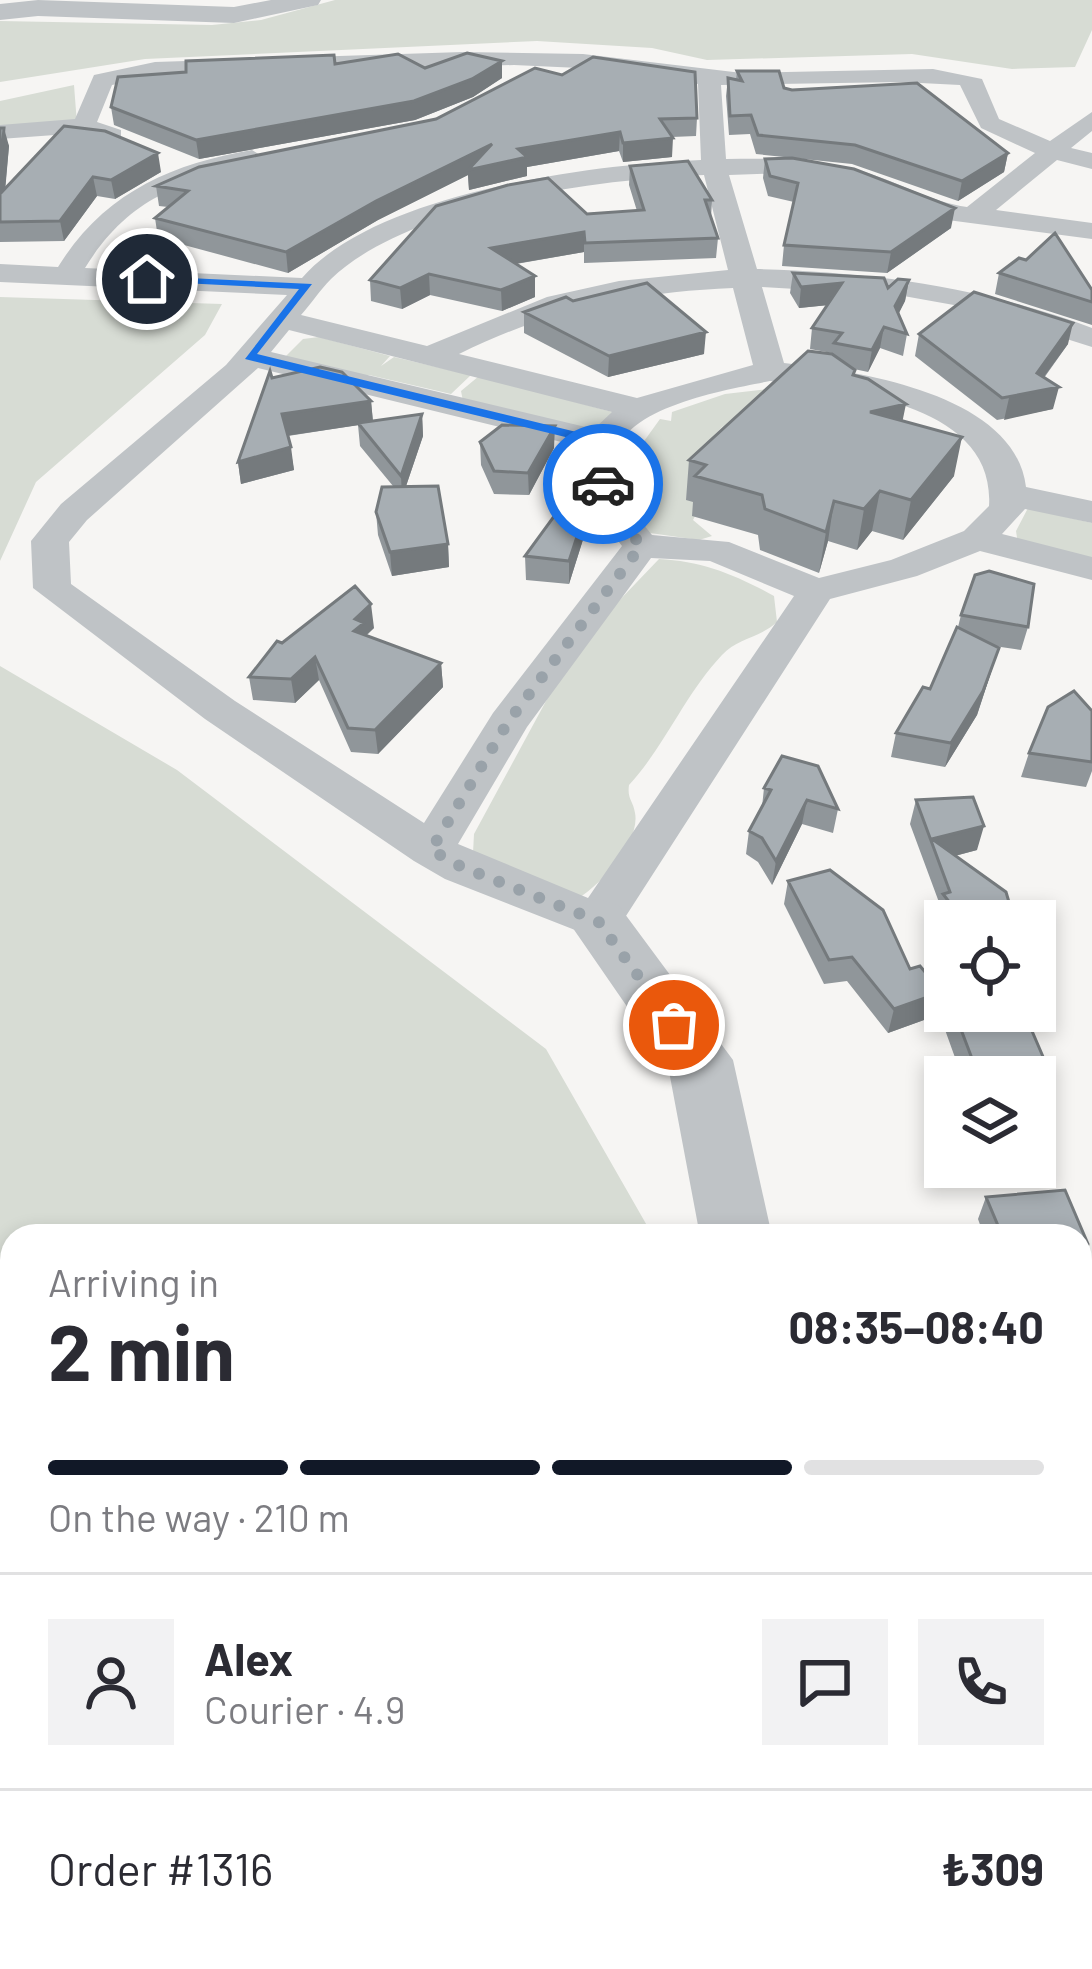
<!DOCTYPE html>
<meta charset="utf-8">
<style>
:root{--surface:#fff;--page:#f2f2f3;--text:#2b2b33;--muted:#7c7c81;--line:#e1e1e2;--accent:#111827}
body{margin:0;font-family:Barlow,sans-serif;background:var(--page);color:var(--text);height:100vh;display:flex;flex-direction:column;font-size:45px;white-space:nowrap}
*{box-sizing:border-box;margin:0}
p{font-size:39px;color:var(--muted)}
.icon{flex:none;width:66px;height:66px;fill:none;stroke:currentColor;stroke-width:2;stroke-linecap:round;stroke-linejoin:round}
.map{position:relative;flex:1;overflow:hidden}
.side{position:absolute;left:0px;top:1224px;width:1092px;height:747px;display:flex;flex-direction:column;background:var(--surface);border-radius:36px 36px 0 0;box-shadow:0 6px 18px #0003}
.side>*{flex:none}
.buttons{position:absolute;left:924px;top:900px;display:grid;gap:24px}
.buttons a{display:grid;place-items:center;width:132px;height:132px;border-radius:0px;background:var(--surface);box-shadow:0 6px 18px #0003;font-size:60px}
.pin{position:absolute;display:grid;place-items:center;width:102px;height:102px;color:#fff;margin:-51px;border:6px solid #fff;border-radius:50%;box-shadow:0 3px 12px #0007}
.courier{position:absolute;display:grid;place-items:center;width:120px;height:120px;margin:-60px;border:9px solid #1a73e8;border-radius:50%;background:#fff;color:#222;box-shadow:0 3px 15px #0007}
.head em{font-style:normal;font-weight:700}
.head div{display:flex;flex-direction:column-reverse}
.head{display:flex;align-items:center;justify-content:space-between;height:204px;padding:0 48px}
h1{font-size:78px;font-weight:700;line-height:90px}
.bar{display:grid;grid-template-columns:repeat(4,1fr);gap:18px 12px;align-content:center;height:144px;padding:0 48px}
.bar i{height:15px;border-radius:9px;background:var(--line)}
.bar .current{background:var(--accent)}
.bar p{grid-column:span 4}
.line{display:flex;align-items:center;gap:30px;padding:0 48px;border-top:3px solid var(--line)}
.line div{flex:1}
.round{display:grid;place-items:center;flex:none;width:126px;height:126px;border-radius:0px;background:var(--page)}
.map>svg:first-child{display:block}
.green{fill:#d7dcd4}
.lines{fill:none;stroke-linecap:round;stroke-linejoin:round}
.minor{fill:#bfc3c6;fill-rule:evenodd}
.tertiary{fill:#bfc3c6;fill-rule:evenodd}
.wall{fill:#90969a}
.shaded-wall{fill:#757a7d}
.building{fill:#a7aeb3;stroke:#757a7d;stroke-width:3}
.route{fill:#1a73e8}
.done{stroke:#99a2a9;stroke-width:12;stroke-dasharray:0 21.6}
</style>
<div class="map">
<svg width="1092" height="1969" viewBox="0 0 1092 1969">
<rect width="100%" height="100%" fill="#f6f5f3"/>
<path class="green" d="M 335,0 L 1092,0 L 1092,30 L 1075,67 L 1012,69 L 912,54 L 707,60 L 652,48 L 537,41 L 145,59 L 0,82 L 0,21 L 212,25 L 261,20 Z
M 74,85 L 77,124 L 0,129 L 0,101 Z
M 0,297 L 222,304 L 205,335 L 36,482 L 0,561 Z
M 319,337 L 390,356 L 381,366 L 394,357 L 471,375 L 451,394 L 369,375 L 358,378 L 286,356 L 303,339 Z
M 479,376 L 616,413 L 598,427 L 585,429 L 463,401 L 461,391 Z
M 785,387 L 693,465 L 724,425 L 692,459 L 703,501 L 693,520 L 712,536 L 699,540 L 643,532 L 624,469 L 660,419 L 671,421 L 672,412 L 725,394 Z
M 1028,508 L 1092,523 L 1092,567 L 1018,544 L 1016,531 Z
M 659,559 C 702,561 736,575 774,596 L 777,622 C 760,638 737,638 722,655 C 685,694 665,746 629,785 C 627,799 633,800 635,813 C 641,842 597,889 575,900 L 473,853 L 474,834 L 552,690 L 613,607 Z
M 0,666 L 177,770 L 546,1049 L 653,1236 L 12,1236 L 12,1959 L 867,1959 L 873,1969 L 0,1969 Z"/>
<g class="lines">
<path class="minor" d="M 463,52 L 583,54 L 742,73 L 933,69 L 982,79 L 999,119 L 1050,141 L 1092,112 L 1092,131 L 1071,148 L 1092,153 L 1092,169 L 1057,160 L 996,210 L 1092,223 L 1092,239 L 940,219 L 852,184 L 790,173 L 729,175 L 757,269 C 873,272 983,287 1092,328 L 1092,347 L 965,307 L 898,295 L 762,287 L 784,363 C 856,371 1015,393 1026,487 L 1092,501 L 1092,523 L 1025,509 L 1002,534 L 1092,557 L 1092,580 L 980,551 L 917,576 L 830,599 L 615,933 L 598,939 L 445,879 L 414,861 L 205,719 L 33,588 L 31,541 L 61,504 L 226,365 L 287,295 L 0,282 L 0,264 L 58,267 C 103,194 170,164 252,150 L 265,158 L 261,163 C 183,182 131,194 85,268 L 302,278 C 375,193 594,164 701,160 L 698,84 L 601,69 L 514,65 L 155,76 L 112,85 L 97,122 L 121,130 L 121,140 L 112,142 L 82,133 L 0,139 L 0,125 L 75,119 L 94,75 L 155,62 ZM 901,82 L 960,85 L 981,128 L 1035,153 L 967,207 C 932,202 902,184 868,173 C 822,158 774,158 726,159 L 721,85 ZM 704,175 L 728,270 L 619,281 L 547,297 L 427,346 L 301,315 C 311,304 320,290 331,279 C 409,204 599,179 704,175 ZM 733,288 L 753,365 L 637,398 L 459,354 C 547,310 635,292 733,288 ZM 289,330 L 612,412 L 594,429 L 271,352 ZM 258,368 L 582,447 C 575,487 599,515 622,546 L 493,713 L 424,823 L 235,701 L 71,584 L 69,542 L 87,520 ZM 770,381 C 845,389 996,403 989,506 L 964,531 L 891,560 L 819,578 L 729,542 L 652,535 C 637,516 618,496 615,471 C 604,409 726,390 770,381 ZM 651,558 L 710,561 L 794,596 L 588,898 L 458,844 L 527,727 Z"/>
<path class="tertiary" d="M 38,0 L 234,7 L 271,0 L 321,0 L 318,5 L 234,23 L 38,16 L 0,20 L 0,4 Z
M 598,899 L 619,906 L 733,1060 L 772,1236 L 700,1236 L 668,1066 L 568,921 L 577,906 Z
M 898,1959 L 999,1959 L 1004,1969 L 902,1969 Z"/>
</g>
<path class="wall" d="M 502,61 L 502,78 L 473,97 L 415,120 L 199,159 L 114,125 L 111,107 L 335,64 L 425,68 Z
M 737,71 L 784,88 L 1008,153 L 1004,172 L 958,201 L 852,164 L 756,154 L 750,134 L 729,135 L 726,96 L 728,78 L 736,80 Z
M 697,118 L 696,136 L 672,137 L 672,157 L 623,162 L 619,151 L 527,167 L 527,176 L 469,190 L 468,175 L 378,220 L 288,273 L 158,238 L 155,218 L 168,207 L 159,206 L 156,186 L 436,119 Z
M 64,126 L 161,172 L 115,199 L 97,196 L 64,241 L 0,242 L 0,128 L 9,146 L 5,188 Z
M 765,159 L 951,228 L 887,273 L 782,266 L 784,245 L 794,202 L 768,196 L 763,178 Z
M 630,166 L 712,200 L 711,218 L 718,238 L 716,258 L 584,263 L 584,252 L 516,264 L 535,276 L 535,297 L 502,311 L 430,295 L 402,309 L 371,301 L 370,280 L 587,214 L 637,211 L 629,185 Z
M 793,273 L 888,288 L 909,280 L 905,301 L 898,314 L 907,334 L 903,356 L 880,348 L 868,372 L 854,369 L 855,375 L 903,421 L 954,476 L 903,540 L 872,531 L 857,550 L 828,541 L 819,573 L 760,550 L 758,535 L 692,516 L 693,502 L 686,500 L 689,460 L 832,355 L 832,353 L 810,349 L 812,328 L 828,305 L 799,308 L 790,293 Z
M 999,273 L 1092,290 L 1092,325 L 995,294 Z
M 573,301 L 704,354 L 608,377 L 524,333 L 524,312 Z
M 919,334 L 1068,344 L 1044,378 L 1053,409 L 997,420 L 915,356 Z
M 272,378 L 371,401 L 373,421 L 422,414 L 423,436 L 406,486 L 448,544 L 449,567 L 392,576 L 378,535 L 376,512 L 393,486 L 360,446 L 358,425 L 288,436 L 294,470 L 241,484 L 238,462 Z
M 480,442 L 554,448 L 529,495 L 494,494 L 481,465 Z
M 592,511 L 569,584 L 526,580 L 525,556 Z
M 961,615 L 1028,627 L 1021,650 L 994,646 L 999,648 L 977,715 L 945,767 L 891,757 L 896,733 L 930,689 L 958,627 Z
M 374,628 L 366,636 L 441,663 L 443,687 L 378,754 L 351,752 L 319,680 L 295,703 L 253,700 L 249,677 L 282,643 Z
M 1092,711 L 1092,771 L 1086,787 L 1021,777 L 1029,753 Z
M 764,788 L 838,809 L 833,833 L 802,824 L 772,885 L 758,862 L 746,854 L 749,831 L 762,807 Z
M 916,800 L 977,850 L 955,856 L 1014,919 L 1028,921 L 945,921 L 945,930 L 936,918 L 940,905 L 910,824 Z
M 788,881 L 910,969 L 935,1016 L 888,1033 L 847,981 L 824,984 L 784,904 Z
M 1035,933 L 1046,953 L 1037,977 L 1035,977 Z
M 948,1011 L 996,1011 L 1053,1080 L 1044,1103 L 1035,1104 L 1035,1077 L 962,1077 L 944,1027 Z
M 986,1197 L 1080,1236 L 984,1236 L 978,1219 Z"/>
<path class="shaded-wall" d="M 502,61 L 502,78 L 473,97 L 415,120 L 199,159 L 196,140 Z
M 4,128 L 9,146 L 3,215 L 0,202 L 0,174 Z
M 620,132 L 619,151 L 527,167 L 527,176 L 469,190 L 468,175 L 378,220 L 288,273 L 286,252 L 376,201 L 492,144 L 518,149 Z
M 673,138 L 672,157 L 623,162 L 623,143 Z
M 158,153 L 161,172 L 115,199 L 111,180 Z
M 1008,153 L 1004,172 L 958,201 L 962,181 Z
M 93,177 L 97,196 L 64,241 L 60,221 Z
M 955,208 L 951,228 L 887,273 L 891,252 Z
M 584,232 L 584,252 L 491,268 L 491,248 Z
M 429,274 L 430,295 L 402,309 L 400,288 Z
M 535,276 L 535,297 L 502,311 L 501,290 Z
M 909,280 L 905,301 L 892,327 L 895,306 Z
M 842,283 L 839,304 L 799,308 L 801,287 Z
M 1073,323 L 1068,344 L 1032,393 L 1059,387 L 1053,409 L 1004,420 L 1009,398 L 1037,373 Z
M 884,327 L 880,348 L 868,372 L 872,350 Z
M 706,332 L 704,354 L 608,377 L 609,356 Z
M 371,401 L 373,423 L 285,436 L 282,414 Z
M 906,404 L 898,443 L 870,412 Z
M 422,414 L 423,436 L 402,498 L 401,476 Z
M 555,426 L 554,448 L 529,495 L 528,473 Z
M 962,437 L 954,476 L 903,540 L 911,500 Z
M 291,447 L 294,470 L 241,484 L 238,462 Z
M 593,488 L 592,511 L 569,584 L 569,561 Z
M 880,491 L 872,531 L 857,550 L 864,509 Z
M 834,501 L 828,541 L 819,573 L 826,532 Z
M 448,544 L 449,567 L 392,576 L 390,552 Z
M 371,604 L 374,628 L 366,635 L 357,655 L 355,619 Z
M 999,648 L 977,715 L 945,767 L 951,743 Z
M 315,657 L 319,680 L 295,703 L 291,679 Z
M 441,663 L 443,687 L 378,754 L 375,730 Z
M 807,800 L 802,824 L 772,885 L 776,861 Z
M 984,826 L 977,850 L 939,860 L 932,839 Z
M 942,992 L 935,1016 L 888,1033 L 894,1009 Z"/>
<path class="building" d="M 467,53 L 502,61 L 472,79 L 414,101 L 196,140 L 111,107 L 118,77 L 186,72 L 186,61 L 334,55 L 335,64 L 398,54 L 425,68 Z
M 593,57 L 695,72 L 697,118 L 660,119 L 673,138 L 623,143 L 620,132 L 518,149 L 527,157 L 468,170 L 492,144 L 376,201 L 286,252 L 155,218 L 188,191 L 156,186 L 199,167 L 436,119 L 535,68 L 562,75 Z
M 737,71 L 779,71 L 784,88 L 792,90 L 917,83 L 1008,153 L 962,181 L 855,145 L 758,135 L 751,115 L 730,116 L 728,78 L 742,81 Z
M 64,126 L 105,131 L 158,153 L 111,180 L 93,177 L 60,221 L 0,222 L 0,194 Z
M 0,128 L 4,128 L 0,174 Z
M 792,158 L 854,169 L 955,208 L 891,252 L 784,245 L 798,183 L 770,176 L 765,159 Z
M 688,161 L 712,200 L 705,200 L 718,238 L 585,243 L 584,232 L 491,248 L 535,276 L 501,290 L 429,274 L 400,288 L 370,280 L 436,206 L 508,185 L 548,178 L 587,214 L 644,210 L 630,166 Z
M 1055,233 L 1092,290 L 1092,302 L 999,273 L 1019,258 L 1026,260 Z
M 793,273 L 884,278 L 888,288 L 898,279 L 909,280 L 895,306 L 907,334 L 884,327 L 872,350 L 834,343 L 842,333 L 812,328 L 842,283 L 801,287 Z
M 647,283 L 706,332 L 609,356 L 524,312 L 566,297 L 573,301 Z
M 974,292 L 1073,323 L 1037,373 L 1059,387 L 1002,398 L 919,334 Z
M 808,351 L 832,354 L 855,370 L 853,375 L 868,379 L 906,404 L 870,412 L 962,437 L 911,500 L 880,491 L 864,509 L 834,501 L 826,532 L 765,509 L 762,495 L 695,476 L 706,465 L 689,460 Z
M 320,367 L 342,372 L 371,401 L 282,414 L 291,447 L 238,462 L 270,371 L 272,378 Z
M 422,414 L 401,476 L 358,423 Z
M 502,425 L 555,426 L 528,473 L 494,471 L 480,442 Z
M 585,474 L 593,488 L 569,561 L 525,556 Z
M 438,486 L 448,544 L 390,552 L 376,512 L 382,487 Z
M 989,571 L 1034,584 L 1028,627 L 961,615 L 975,575 Z
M 355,586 L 371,604 L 355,619 L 364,623 L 354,631 L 441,663 L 375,730 L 348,728 L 315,657 L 291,679 L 249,677 L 277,641 L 282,643 Z
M 957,627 L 999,648 L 983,691 L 951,743 L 896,733 L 923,687 L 930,689 Z
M 1074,691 L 1092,711 L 1092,762 L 1029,753 L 1048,707 Z
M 782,756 L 818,766 L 838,809 L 807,800 L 776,861 L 762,838 L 749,831 L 771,790 L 764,788 Z
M 973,797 L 984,826 L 932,839 L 1006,892 L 1014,919 L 1026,918 L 1028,921 L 964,921 L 943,894 L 950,892 L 916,800 Z
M 830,870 L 883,910 L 910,969 L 920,966 L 942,992 L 894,1009 L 852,957 L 829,960 L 788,881 Z
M 1035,933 L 1046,953 L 1035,954 Z
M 954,1011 L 996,1011 L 1007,1026 L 1029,1024 L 1053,1080 L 1035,1081 L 1035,1077 L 979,1077 Z
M 1065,1190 L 1088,1244 L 1080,1273 L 1080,1236 L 998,1236 L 999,1228 L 986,1197 Z
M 1080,1604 L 1090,1621 L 1080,1625 Z"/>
<path class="route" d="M 147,276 L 312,284 L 257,354 L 605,439 L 603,466 L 610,484 L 603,488 C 586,480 591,459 594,444 L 245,359 L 299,289 L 143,281 Z"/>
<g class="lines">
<path class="done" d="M 603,484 L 612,506 L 641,546 L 508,722 L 431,850 L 462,867 L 598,921 L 674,1025"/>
</g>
</svg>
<div class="buttons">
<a><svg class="icon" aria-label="locate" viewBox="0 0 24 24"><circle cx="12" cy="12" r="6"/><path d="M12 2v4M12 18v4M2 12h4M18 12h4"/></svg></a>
<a><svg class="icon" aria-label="layers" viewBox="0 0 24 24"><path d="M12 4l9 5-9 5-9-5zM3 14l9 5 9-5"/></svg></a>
</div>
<div class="pin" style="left:674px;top:1025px;background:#ea580c"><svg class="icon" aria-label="bag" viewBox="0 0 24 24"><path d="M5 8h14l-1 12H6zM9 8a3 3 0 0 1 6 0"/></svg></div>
<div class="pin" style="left:147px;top:279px;background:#1f2937"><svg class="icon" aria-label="home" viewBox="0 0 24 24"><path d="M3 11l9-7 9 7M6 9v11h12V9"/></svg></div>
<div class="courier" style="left:603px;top:484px"><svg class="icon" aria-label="car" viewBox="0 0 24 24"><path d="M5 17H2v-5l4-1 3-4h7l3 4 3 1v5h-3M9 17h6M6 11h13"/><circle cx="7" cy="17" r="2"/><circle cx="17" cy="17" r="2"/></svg></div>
<section class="side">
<div class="head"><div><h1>2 min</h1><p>Arriving in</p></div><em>08:35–08:40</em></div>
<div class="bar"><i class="current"></i><i class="current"></i><i class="current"></i><i></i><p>On the way · 210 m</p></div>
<div class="line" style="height:216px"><a class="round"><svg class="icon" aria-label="person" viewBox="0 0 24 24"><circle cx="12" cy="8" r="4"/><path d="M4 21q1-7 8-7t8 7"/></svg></a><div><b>Alex</b><p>Courier · 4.9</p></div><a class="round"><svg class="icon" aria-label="chat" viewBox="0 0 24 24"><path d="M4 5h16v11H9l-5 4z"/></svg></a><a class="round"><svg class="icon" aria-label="phone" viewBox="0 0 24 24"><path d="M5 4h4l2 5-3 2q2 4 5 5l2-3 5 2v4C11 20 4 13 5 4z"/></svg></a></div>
<div class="line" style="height:156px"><div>Order #1316</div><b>₺309</b></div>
</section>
</div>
